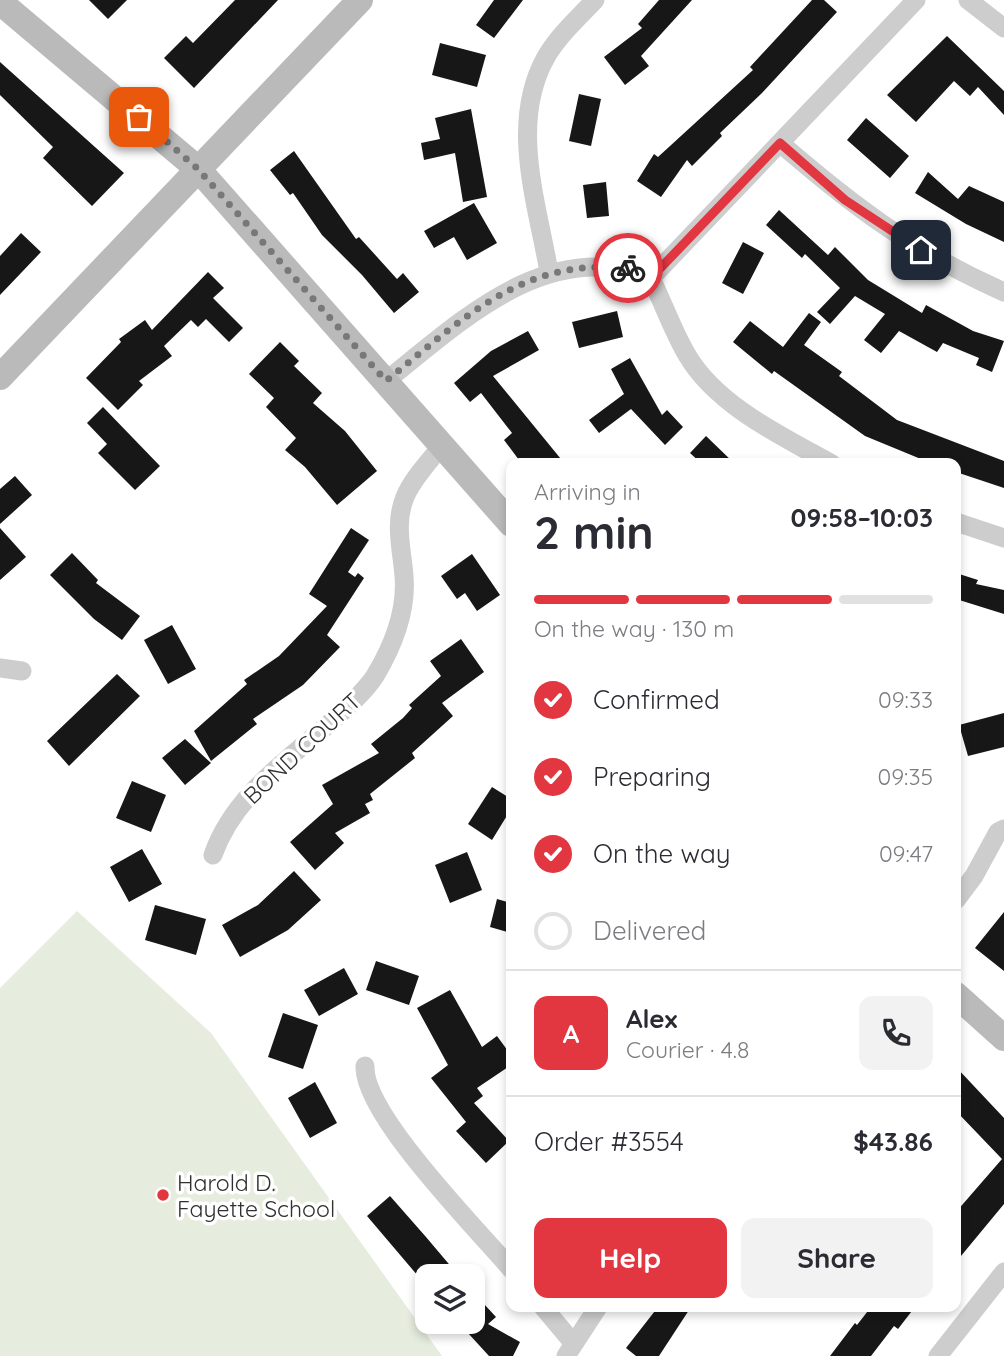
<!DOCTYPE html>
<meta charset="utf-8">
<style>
:root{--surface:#fff;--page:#f2f2f3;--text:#2b2b33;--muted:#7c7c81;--line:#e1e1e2;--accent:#e23640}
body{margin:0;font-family:Quicksand,sans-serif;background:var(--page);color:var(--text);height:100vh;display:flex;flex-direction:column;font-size:26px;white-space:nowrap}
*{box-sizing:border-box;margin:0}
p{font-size:23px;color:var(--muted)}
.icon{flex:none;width:38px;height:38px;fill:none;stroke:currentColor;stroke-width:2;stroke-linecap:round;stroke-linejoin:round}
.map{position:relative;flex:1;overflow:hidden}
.details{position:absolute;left:506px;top:458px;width:455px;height:854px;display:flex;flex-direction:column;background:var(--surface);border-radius:14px;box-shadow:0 4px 10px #0003}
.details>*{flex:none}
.controls{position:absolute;left:415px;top:1264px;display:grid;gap:14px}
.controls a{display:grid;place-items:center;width:70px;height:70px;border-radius:14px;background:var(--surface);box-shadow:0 4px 10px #0003;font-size:35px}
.pin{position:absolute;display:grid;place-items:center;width:60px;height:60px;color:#fff;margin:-30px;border-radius:14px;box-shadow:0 4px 10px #0006}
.courier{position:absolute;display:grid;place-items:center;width:70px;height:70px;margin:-35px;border:5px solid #e23640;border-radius:50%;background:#fff;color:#222;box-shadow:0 2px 9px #0007}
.overview em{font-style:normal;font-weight:700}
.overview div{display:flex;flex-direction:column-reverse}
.overview{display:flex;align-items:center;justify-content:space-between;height:119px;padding:0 28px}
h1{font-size:46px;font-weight:700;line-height:52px}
.bar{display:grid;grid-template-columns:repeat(4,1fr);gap:10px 7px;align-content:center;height:84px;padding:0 28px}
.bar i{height:9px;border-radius:5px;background:var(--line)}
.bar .on{background:var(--accent)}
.bar p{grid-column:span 4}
.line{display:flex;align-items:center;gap:18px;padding:0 28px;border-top:2px solid var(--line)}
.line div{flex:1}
.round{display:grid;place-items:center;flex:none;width:74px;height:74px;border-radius:14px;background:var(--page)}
ol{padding:0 28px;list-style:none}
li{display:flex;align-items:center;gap:21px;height:77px}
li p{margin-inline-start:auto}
li .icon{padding:7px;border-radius:50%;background:var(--accent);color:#fff;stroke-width:4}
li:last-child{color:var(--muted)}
li i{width:38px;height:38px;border:4px solid var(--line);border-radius:50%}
.primary-button{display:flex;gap:14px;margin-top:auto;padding:14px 28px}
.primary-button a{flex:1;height:80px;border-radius:14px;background:var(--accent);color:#fff;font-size:28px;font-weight:700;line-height:80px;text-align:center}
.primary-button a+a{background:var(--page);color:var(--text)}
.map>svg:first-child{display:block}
.green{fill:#e6ecde}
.building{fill:#171717}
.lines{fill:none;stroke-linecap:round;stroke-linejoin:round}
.minor{stroke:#cdcdcd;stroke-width:19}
.secondary{stroke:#bababa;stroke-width:26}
.done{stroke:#787878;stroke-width:7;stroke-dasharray:0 12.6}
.route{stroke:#e23640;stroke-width:9}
.poi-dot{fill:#e23640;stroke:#fff;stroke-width:2.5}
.labels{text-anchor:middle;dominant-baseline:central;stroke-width:7;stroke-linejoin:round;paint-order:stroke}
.street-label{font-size:23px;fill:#303030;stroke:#fff}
.poi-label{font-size:23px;fill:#303030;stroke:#fff;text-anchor:start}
</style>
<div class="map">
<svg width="1004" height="1356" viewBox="0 0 1004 1356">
<rect width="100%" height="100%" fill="#fff"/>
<path class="green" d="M 77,911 L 211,1033 L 442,1356 L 0,1356 L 0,988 Z"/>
<path class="building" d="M 89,0 L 127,0 L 108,19 Z
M 235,0 L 278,0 L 194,88 L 164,58 L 186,36 L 193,43 Z
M 494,0 L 523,0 L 494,38 L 476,25 Z
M 659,0 L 692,0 L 641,56 L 649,66 L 625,85 L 604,57 L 642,28 L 638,24 Z
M 812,0 L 824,0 L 837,12 L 762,93 L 720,133 L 722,136 L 692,166 L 687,160 L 661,197 L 637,181 L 654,154 L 658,157 L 753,70 L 750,67 Z
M 947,36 L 1004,91 L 1004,115 L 978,87 L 970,96 L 954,81 L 916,122 L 887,95 Z
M 440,43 L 486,55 L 477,87 L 432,75 Z
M 0,62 L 124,173 L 92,206 L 43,158 L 53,147 L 0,95 Z
M 579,94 L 601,99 L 591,146 L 569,141 Z
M 471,109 L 487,197 L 463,202 L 455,153 L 424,160 L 421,143 L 440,139 L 435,118 Z
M 866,118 L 909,156 L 890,178 L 847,140 Z
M 294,151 L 356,239 L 359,237 L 397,279 L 403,273 L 419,292 L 394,313 L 362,275 L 322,235 L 293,193 L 290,195 L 270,170 Z
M 928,172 L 958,199 L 969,186 L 1004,202 L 1004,242 L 966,224 L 915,193 Z
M 606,182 L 609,216 L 587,218 L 583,185 Z
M 474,203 L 497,243 L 467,260 L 454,237 L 434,248 L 424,231 Z
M 779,210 L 828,255 L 835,247 L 868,280 L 922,313 L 926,305 L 973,331 L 1004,341 L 992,372 L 976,365 L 979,358 L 943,343 L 937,352 L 899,331 L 881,353 L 864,340 L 885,314 L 855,296 L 830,324 L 817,312 L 840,288 L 805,254 L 802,258 L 766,225 Z
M 21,233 L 41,252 L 0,295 L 0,256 Z
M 743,242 L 764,253 L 743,294 L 722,283 Z
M 208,272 L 224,288 L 213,298 L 243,328 L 229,342 L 206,319 L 198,327 L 191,320 L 164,346 L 172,356 L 139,381 L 143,385 L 118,410 L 86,378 L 121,342 L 119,339 L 145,320 L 152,330 Z
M 617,311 L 623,337 L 579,348 L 572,322 Z
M 809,313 L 821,322 L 804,345 L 842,372 L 839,376 L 897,420 L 1004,461 L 1004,488 L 956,472 L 956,464 L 933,464 L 865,436 L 774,371 L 772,374 L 733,342 L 750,321 L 783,347 Z
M 528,331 L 539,350 L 493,376 L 565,464 L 522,464 L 504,440 L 512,433 L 481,393 L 470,402 L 454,383 L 491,351 Z
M 280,342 L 299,361 L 294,366 L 322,393 L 313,403 L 345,431 L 377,471 L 337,505 L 305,467 L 285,450 L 296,438 L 266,407 L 274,398 L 249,374 Z
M 630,358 L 662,415 L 667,410 L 683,427 L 665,445 L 631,409 L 599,433 L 589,420 L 624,394 L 611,369 Z
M 103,407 L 160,466 L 135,490 L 98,453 L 107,444 L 87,423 Z
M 706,436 L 735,464 L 702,464 L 690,453 Z
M 15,476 L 32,495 L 0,524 L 0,489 Z
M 0,528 L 26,557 L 0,580 Z
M 351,528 L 369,540 L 348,572 L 355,577 L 358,573 L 364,578 L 327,635 L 340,647 L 303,685 L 253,719 L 257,724 L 211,761 L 194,731 L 247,684 L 244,680 L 279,656 L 327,606 L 309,594 Z
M 72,553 L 98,580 L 96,583 L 140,616 L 122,640 L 94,619 L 50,575 Z
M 472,554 L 500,595 L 477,611 L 465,593 L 457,599 L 441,576 Z
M 956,573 L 978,580 L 976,584 L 1004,590 L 1004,614 L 956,599 Z
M 172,625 L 196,669 L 168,684 L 144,640 Z
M 461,639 L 484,672 L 442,703 L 453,716 L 412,753 L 415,758 L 370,794 L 373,800 L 365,804 L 370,813 L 335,833 L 344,843 L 315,870 L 290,842 L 333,804 L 322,785 L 379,753 L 371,744 L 403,718 L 412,708 L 409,705 L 441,676 L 430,661 Z
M 117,674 L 140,696 L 69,766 L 47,741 Z
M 1004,713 L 1004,747 L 968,756 L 959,725 Z
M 185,739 L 211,763 L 185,785 L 162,758 Z
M 132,781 L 166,795 L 151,832 L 116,818 Z
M 492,787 L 511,799 L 511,809 L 492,840 L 468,824 Z
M 142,849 L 162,884 L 129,902 L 110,867 Z
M 467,852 L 482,890 L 450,903 L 435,865 Z
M 294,871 L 321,900 L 288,930 L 240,957 L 222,925 L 258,905 Z
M 497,899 L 511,903 L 511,933 L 490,927 Z
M 155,905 L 206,919 L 196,955 L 145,940 Z
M 1004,912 L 1004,971 L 975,948 Z
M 376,961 L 419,976 L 409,1005 L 366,990 Z
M 344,968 L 358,994 L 319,1016 L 304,990 Z
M 450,990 L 482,1047 L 497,1036 L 511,1055 L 511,1065 L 477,1088 L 483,1096 L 474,1103 L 509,1141 L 486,1163 L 456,1131 L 466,1122 L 431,1078 L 448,1065 L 417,1008 Z
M 283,1013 L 318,1025 L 303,1069 L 268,1057 Z
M 956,1067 L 1004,1118 L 1004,1204 L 956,1262 L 956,1212 L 1002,1159 L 956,1111 Z
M 315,1082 L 337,1123 L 310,1138 L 288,1098 Z
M 390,1196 L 426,1237 L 459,1276 L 418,1276 L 367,1216 Z
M 472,1291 L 496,1317 L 488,1324 L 520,1342 L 513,1356 L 489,1356 L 457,1321 L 472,1321 Z
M 658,1307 L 691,1307 L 659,1356 L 636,1356 L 626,1348 Z
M 871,1307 L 915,1307 L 898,1329 L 894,1326 L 871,1356 L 830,1356 L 855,1323 L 857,1325 Z"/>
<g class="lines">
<path class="minor" d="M 968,0 L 1004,28
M 780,143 C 854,207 914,252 1004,292
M 549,272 C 537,202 509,123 546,57 C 558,36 579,17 595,0
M 651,278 L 916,0
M 651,278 C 663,303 673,331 687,355 C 717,406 782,436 832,464
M 386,381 C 460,322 548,236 651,278
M 956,522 L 1004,538
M 0,668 L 22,671
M 213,855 C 233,797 286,761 331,722 C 346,708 363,694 375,676 C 393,646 407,612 404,576 C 402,550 394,523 405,497 C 413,478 429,462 442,445
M 956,900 L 974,876 L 998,832 L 1004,829
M 365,1066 C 363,1114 477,1229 511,1269
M 543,1307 L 574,1344
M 566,1356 L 598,1307
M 938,1356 L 1004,1272"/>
<path class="secondary" d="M 0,2 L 198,169 L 511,524
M 0,377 L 360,0
M 956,995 L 1004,1038"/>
</g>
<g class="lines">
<path class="done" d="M 139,117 L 198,169 L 386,381 C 463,319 521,258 628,268"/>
<path class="route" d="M 628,268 L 651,278 L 780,143 L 845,200 L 921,250"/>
</g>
<circle class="poi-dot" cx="163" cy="1195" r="7"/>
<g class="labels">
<g class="street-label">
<text transform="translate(302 748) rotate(-43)">BOND COURT</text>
</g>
<g class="poi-label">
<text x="177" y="1182">Harold D.<tspan x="177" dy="26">Fayette School</tspan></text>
</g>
</g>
</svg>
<div class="controls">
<a><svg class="icon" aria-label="layers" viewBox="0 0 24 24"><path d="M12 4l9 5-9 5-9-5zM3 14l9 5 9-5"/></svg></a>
</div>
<div class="pin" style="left:139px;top:117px;background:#ea580c"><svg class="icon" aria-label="bag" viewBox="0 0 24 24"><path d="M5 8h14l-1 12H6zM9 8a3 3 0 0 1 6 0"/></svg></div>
<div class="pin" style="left:921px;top:250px;background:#1f2937"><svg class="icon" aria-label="home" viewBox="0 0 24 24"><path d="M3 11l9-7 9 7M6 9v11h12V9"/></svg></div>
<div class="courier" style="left:628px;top:268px"><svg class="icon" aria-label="bike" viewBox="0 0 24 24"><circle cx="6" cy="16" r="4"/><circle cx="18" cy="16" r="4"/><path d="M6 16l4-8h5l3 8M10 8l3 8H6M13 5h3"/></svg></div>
<section class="details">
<div class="overview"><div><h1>2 min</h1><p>Arriving in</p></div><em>09:58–10:03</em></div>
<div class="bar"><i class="on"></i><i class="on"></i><i class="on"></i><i></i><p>On the way · 130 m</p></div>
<ol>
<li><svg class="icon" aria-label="check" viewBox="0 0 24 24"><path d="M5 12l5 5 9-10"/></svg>Confirmed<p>09:33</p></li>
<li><svg class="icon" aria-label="check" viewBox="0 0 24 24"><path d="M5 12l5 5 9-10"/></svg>Preparing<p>09:35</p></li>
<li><svg class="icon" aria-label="check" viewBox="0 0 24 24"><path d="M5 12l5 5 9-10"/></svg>On the way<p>09:47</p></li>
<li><i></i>Delivered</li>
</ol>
<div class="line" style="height:126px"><b class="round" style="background:var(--accent);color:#fff">A</b><div><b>Alex</b><p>Courier · 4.8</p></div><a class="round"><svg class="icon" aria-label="phone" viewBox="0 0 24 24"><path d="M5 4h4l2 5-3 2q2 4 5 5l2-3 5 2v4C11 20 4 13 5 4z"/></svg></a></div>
<div class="line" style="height:91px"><div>Order #3554</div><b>$43.86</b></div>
<div class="primary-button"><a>Help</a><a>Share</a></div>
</section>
</div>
